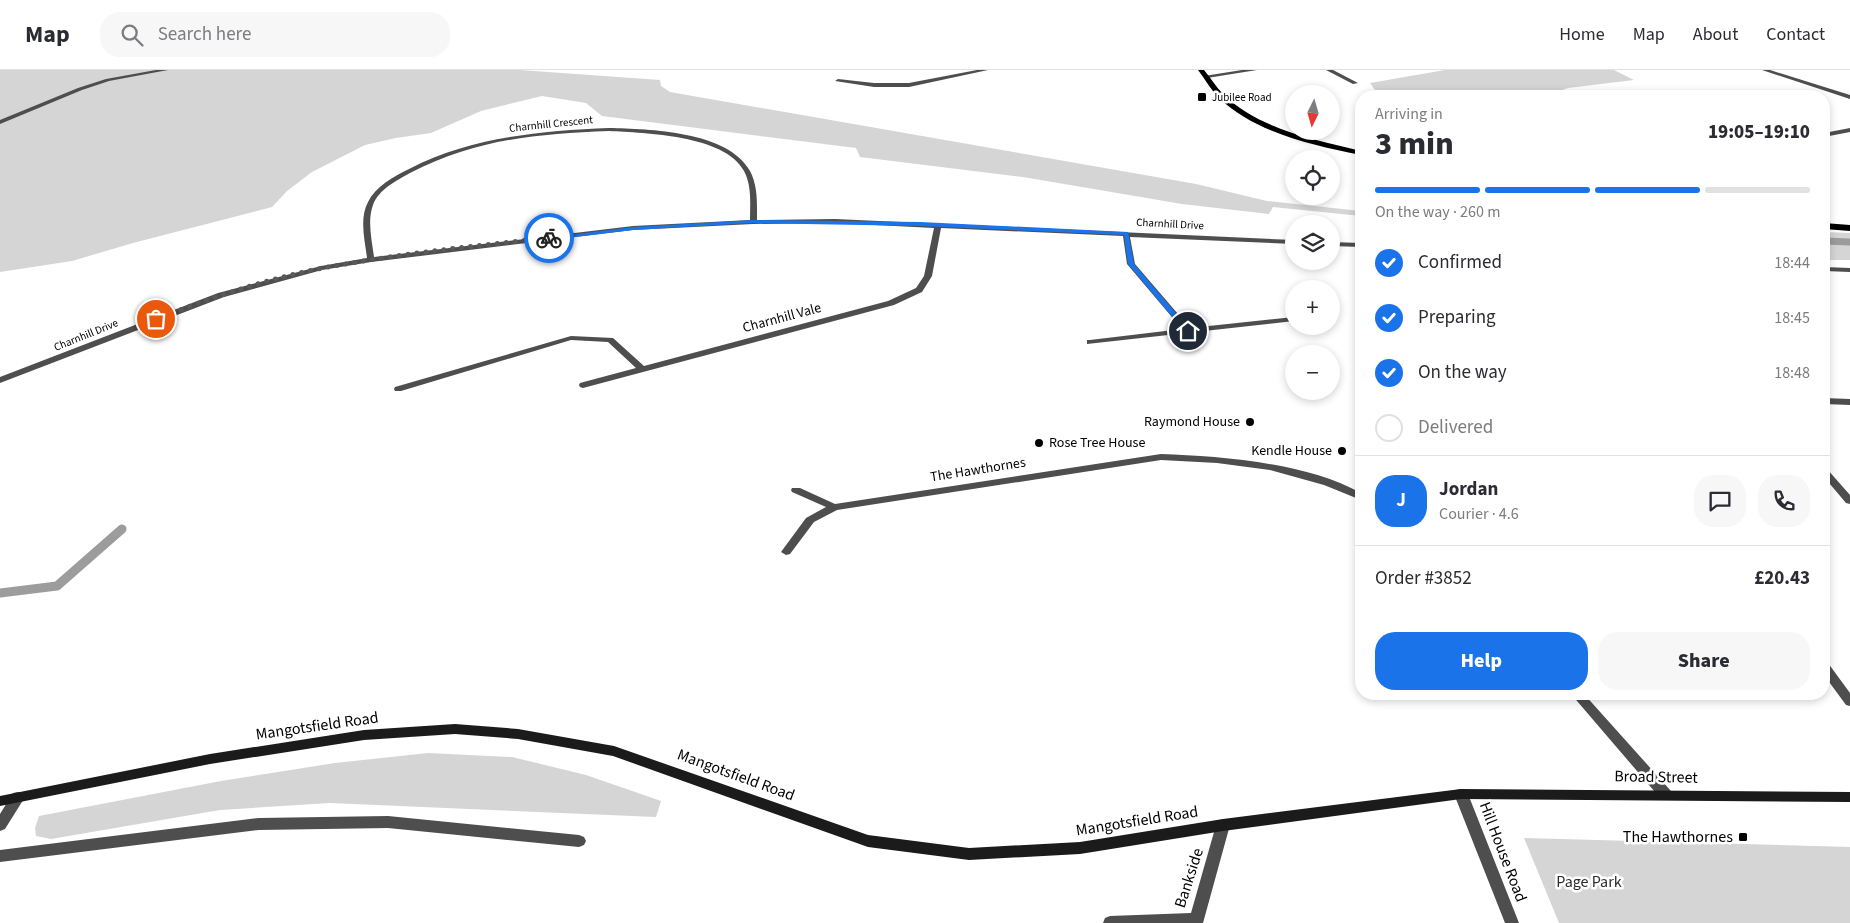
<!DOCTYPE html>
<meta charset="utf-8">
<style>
:root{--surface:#fff;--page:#f7f7f7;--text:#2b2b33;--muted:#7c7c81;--line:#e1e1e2;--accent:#1a73e8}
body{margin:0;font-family:"Source Sans 3",sans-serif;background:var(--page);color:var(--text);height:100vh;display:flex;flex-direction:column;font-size:19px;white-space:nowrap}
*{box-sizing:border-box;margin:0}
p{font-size:16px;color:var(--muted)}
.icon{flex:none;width:28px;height:28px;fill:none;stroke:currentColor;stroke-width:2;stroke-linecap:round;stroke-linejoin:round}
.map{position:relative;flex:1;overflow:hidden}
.drawer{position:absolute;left:1355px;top:20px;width:475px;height:610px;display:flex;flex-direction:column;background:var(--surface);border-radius:20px;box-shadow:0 2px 8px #0003}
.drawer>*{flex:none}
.needle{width:32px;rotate:185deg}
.tools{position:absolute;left:1285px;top:15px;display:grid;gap:10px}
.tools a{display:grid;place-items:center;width:55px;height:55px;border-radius:50%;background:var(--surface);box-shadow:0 2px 8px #0003;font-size:25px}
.pin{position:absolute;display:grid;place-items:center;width:42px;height:42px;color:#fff;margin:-21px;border:2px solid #fff;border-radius:50%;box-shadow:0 1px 5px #0007}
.courier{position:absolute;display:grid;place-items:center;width:50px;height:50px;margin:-25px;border:4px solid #1a73e8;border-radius:50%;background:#fff;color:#222;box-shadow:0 1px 6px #0007}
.overview em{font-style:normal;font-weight:800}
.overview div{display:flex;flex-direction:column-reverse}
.overview{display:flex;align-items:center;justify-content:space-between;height:85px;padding:0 20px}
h1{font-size:32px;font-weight:800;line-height:38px}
.bar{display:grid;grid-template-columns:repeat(4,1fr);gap:8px 5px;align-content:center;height:60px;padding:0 20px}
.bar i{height:6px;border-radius:4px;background:var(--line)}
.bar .on{background:var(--accent)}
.bar p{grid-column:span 4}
.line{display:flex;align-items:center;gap:12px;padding:0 20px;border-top:1px solid var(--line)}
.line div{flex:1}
.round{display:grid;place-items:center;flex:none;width:52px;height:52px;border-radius:20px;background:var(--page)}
ol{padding:0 20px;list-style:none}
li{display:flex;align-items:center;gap:15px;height:55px}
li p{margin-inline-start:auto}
li .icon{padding:5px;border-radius:50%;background:var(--accent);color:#fff;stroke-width:4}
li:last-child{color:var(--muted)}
li i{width:28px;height:28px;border:2px solid var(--line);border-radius:50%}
.button{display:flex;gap:10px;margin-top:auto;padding:10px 20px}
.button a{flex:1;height:58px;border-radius:20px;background:var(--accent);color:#fff;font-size:20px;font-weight:800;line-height:58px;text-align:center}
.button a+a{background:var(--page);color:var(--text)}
header{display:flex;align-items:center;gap:30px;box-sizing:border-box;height:70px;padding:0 25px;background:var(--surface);border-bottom:1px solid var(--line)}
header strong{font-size:24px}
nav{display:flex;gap:28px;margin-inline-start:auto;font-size:18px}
.search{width:350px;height:45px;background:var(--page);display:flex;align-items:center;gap:12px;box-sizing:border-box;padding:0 18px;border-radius:20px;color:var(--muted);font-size:19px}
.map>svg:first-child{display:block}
.green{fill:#d5d5d5}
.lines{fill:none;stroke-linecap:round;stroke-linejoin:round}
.stream-far1{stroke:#9c9c9c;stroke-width:7}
.stream{stroke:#9c9c9c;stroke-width:9}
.minor{fill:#4e4e4e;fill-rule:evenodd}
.secondary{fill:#1b1b1b;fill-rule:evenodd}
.primary{fill:#000;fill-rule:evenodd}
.route{fill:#1a73e8}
.done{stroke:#595959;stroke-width:5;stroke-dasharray:0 9}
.poi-dot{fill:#000;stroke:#fff;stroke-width:2}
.labels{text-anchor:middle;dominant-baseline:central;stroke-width:5;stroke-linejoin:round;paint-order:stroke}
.far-poi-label{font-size:11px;fill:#000;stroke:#fff;text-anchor:start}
.far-street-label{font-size:11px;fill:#000;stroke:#fff}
.street-label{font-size:14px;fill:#000;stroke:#fff}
.poi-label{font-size:14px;fill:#000;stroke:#fff;text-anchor:end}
.near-street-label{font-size:16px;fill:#000;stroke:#fff}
.near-poi-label{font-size:16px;fill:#000;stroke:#fff;text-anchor:end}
.near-park-label{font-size:16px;fill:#2c2c2c;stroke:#fff}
</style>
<header>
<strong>Map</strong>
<div class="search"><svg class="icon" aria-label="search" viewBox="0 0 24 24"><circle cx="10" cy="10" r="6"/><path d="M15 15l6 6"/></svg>Search here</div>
<nav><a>Home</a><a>Map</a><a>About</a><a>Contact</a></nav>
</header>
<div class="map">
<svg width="1850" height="853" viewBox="0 0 1850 853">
<rect width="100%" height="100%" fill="#fff"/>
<path class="green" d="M 0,0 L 520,0 L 660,10 L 661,16 L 670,22 L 1196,114 L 1267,131 L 1361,141 L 1361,146 L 1273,137 L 1269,144 L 1182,134 L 1023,107 L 860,87 L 856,78 L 602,46 L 586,33 L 542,26 L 481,41 L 431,63 L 396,68 L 365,75 L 312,102 L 287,121 L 272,137 L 133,173 L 72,191 L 0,202 Z
M 1445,0 L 1614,0 L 1634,10 L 1568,18 L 1551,24 L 1552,26 L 1379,26 L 1370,13 Z
M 1824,162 L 1850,163 L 1850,190 L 1824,190 Z
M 428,683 L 512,687 L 586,705 L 661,731 L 656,747 L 330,733 L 220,740 L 51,769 L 36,766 L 35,758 L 39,746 L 221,711 L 335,693 Z
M 1524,768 L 1850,777 L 1850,853 L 1559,853 Z"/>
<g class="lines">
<path class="stream-far1" d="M 1824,171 L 1850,172"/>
<path class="stream" d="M 0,523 L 57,516 L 122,459"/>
<path class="minor" d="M 156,0 L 168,0 L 109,11 L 82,20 L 0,54 L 0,50 L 78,18 L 106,9 Z
M 977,0 L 988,0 L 909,17 L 874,17 L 835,11 L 838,9 L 874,13 L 909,13 Z
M 1242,0 L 1257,0 L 1207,8 L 1204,6 Z
M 1326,0 L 1333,0 L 1358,13 L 1353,14 Z
M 1762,0 L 1770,0 L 1850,25 L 1850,29 Z
M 609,58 C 649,59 728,61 750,101 C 758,116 757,134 757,150 L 835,149 L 1294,170 L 1294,174 L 1130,167 L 1135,194 L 1190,258 L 1294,247 L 1294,251 L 1087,274 L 1087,270 L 1090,270 L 1182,259 L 1127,194 L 1123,166 L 941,158 L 932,206 L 922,222 L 894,235 L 583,318 L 580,317 L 579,315 L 580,313 L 636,298 L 608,272 L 571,270 L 401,321 L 395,321 L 394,319 L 395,317 L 571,266 L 613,268 L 644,296 L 888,231 L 916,218 L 924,206 L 934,158 L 835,153 L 753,154 L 633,160 L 371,192 L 322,200 L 224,227 L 0,313 L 0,307 L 218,223 L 321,196 L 367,188 C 365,171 359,149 368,132 C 376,116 393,107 409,99 C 471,67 540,61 609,58 ZM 609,61 C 645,63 725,65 744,101 C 752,116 750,134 750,150 L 633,156 L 374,187 C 372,171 367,151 373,135 C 379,119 396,111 410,103 C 476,69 536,64 609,61 Z
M 1850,58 L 1850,62 L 1824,67 L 1824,63 Z
M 1331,172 L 1361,173 L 1361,177 L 1331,176 Z
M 1824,197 L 1850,198 L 1850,202 L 1824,201 Z
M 1824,328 L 1850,329 L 1850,335 L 1824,334 Z
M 1161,384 C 1222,386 1307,393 1361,423 L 1361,430 L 1324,415 L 1270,400 L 1217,393 L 1161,390 L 837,440 L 814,452 L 790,484 L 786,485 L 781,482 L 806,448 L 826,437 L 792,422 L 791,420 L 792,418 L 800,418 L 835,434 Z
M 1824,398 L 1827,399 L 1850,425 L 1850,434 L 1846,433 L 1824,407 Z
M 1824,592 L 1828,593 L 1850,623 L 1850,636 L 1846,635 L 1824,605 Z
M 1571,624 L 1584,624 L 1671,721 L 1673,725 L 1671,729 L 1666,730 L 1661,729 Z
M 1461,719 L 1466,720 L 1468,724 L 1519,853 L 1505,853 L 1454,724 L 1456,720 Z
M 18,722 L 23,723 L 25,727 L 5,759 L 0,761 L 0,744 L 13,723 Z
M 388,746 L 579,765 L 584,767 L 586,771 L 584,775 L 579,777 L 388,758 L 259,760 L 0,792 L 0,780 L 259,748 Z
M 1223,749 L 1228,751 L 1230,755 L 1203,853 L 1103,853 L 1105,848 L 1110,846 L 1191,843 L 1216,755 L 1218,751 Z"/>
<path class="secondary" d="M 455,654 L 518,659 L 614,676 L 868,765 L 969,778 L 1080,772 L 1223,749 L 1461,719 L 1850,722 L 1850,732 L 1461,729 L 1223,761 L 1080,784 L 969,790 L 868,777 L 613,686 L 518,669 L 455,664 L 364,670 L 210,694 L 0,736 L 0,726 L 210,684 L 364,660 Z"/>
<path class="primary" d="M 1198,0 L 1204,0 C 1211,8 1216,17 1223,24 C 1260,60 1314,69 1361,81 L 1361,85 C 1312,75 1256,63 1219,28 C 1211,20 1205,9 1198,0 Z
M 1824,153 L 1850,155 L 1850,161 L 1824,159 Z"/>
</g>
<path class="route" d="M 753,150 L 920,152 L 1128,162 L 1134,194 L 1191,261 L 1185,262 L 1128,194 L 1124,165 L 920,156 L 753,153 L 633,160 L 549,170 L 546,168 L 633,157 Z"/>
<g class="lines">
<path class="done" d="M 156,249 C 210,228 266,209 323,198 C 397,184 473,176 549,168"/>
</g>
<g class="poi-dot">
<rect x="1197" y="22" width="10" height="10" rx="2.5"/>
<circle cx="1250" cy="352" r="5"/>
<circle cx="1039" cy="373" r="5"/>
<circle cx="1342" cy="381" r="5"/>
<rect x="1738" y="762" width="10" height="10" rx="2.5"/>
</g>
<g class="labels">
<g class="far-poi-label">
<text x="1212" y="27">Jubilee Road</text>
</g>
<g class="far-street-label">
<text transform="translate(551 54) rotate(-6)">Charnhill Crescent</text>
<text transform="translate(1170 154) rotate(3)">Charnhill Drive</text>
<text transform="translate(86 265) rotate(-22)">Charnhill Drive</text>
</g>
<g class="street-label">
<text transform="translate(782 248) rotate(-15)">Charnhill Vale</text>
<text transform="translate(978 400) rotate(-9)">The Hawthornes</text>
</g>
<g class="poi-label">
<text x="1240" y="352">Raymond House</text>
<text x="1049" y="373" text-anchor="start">Rose Tree House</text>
<text x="1332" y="381">Kendle House</text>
</g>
<g class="near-street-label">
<text transform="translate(317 656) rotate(-8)">Mangotsfield Road</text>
<text transform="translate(736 705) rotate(20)">Mangotsfield Road</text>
<text transform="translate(1656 707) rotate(1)">Broad Street</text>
<text transform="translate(1137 751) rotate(-9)">Mangotsfield Road</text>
<text transform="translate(1503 782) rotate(69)">Hill House Road</text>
<text transform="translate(1189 808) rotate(-72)">Bankside</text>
</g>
<g class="near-poi-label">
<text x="1733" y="767">The Hawthornes</text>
</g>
<g class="near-park-label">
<text x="1589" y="812">Page Park</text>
</g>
</g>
</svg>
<div class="tools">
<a><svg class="needle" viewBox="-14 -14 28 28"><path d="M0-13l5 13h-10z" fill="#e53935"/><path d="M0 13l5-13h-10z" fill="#7c7c81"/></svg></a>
<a><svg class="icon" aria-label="locate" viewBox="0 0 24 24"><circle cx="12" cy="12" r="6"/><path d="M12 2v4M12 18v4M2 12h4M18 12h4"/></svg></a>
<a><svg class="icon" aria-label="layers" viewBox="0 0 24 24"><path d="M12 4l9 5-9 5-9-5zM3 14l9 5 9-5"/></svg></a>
<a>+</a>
<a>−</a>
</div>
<div class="pin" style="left:156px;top:249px;background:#ea580c"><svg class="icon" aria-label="bag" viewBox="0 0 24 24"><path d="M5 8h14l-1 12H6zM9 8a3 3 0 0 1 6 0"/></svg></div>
<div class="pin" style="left:1188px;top:261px;background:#1f2937"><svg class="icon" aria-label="home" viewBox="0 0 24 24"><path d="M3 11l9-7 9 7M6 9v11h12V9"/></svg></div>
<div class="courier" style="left:549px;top:168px"><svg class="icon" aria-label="bike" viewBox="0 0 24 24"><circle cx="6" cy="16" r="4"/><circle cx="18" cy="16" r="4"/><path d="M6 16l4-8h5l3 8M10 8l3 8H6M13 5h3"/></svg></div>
<section class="drawer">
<div class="overview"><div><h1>3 min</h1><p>Arriving in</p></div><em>19:05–19:10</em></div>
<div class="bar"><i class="on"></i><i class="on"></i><i class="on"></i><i></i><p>On the way · 260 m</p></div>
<ol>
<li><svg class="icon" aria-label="check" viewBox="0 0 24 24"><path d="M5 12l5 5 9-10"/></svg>Confirmed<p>18:44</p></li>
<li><svg class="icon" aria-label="check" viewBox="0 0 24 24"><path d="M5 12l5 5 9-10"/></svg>Preparing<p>18:45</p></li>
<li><svg class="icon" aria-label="check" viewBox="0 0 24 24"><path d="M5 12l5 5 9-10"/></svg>On the way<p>18:48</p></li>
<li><i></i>Delivered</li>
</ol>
<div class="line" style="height:90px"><b class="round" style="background:var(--accent);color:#fff">J</b><div><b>Jordan</b><p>Courier · 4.6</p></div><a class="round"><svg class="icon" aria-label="chat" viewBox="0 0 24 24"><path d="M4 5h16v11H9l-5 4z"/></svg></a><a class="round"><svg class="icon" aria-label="phone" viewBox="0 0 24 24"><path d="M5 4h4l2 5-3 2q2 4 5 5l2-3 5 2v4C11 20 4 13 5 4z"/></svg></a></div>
<div class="line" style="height:65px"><div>Order #3852</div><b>£20.43</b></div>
<div class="button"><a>Help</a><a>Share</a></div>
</section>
</div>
